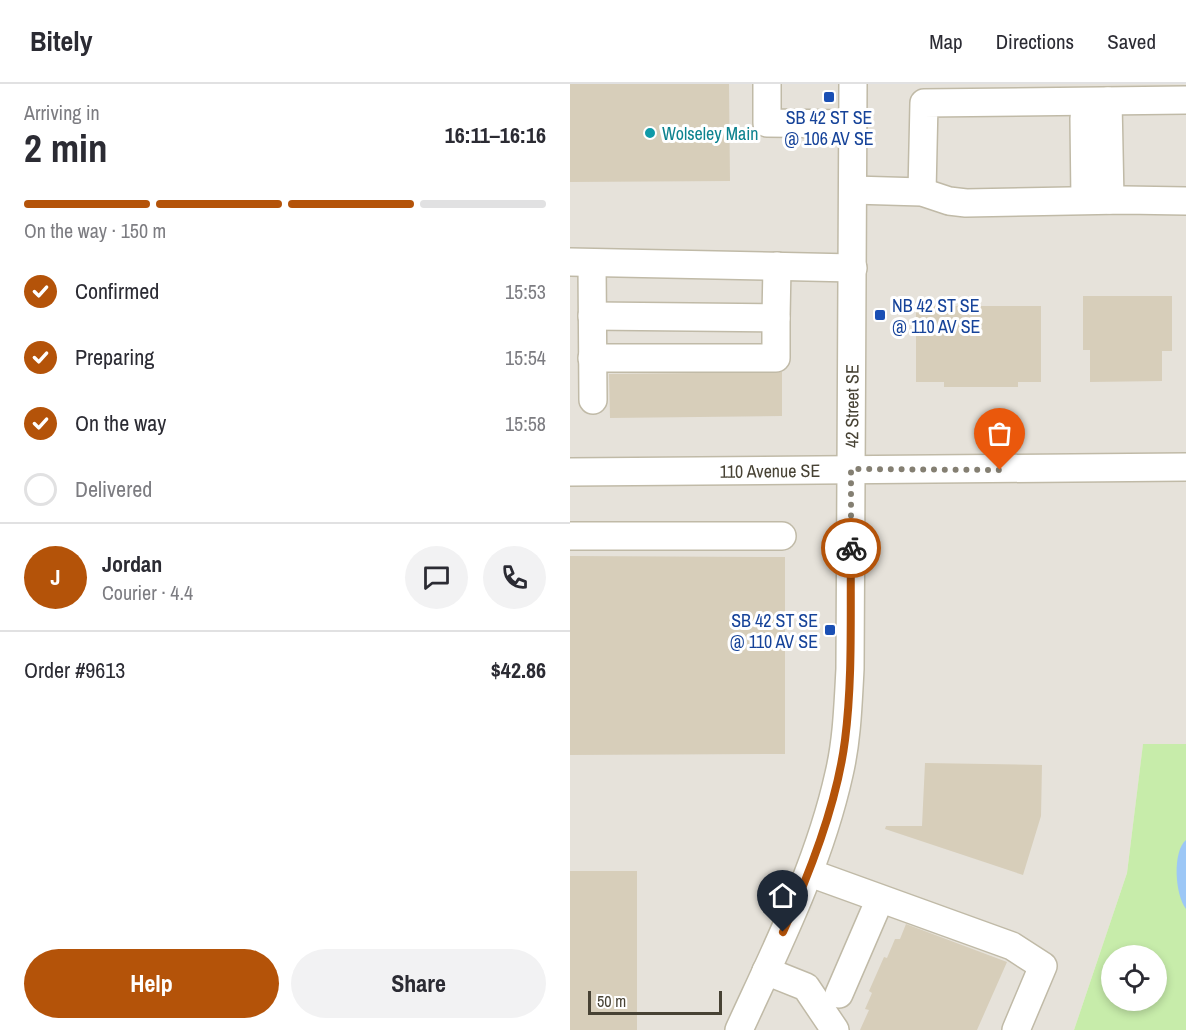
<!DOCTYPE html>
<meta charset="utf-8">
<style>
:root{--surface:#fff;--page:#f2f2f3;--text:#2b2b33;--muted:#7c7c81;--line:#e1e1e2;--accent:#b45309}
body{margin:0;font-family:"Archivo Narrow",sans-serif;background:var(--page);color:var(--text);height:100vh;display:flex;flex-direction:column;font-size:22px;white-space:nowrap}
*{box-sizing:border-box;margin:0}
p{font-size:20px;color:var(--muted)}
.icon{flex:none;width:33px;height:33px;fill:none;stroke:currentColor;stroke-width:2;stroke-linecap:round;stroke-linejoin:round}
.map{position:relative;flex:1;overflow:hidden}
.details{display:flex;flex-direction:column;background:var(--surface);width:570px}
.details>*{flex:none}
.fabs{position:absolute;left:531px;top:861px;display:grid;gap:12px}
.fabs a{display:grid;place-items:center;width:66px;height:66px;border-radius:50%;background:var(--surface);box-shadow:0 3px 9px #0003;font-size:30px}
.scale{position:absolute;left:18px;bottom:15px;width:134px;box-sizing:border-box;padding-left:6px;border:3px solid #474234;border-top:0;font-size:16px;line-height:21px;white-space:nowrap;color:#474234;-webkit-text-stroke:4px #fff;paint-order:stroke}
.pin{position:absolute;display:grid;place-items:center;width:51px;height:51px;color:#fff;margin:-62px -26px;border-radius:50% 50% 50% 0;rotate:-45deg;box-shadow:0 0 6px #0007}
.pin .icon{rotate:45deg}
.courier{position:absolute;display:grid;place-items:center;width:60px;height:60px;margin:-30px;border:4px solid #b45309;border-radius:50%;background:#fff;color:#222;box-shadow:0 2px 8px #0007}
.head em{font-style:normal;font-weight:700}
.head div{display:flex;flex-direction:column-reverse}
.head{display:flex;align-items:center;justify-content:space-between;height:102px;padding:0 24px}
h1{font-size:39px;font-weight:700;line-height:45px}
.bar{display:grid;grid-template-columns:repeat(4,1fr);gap:9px 6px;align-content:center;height:72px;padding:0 24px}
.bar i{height:8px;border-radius:4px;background:var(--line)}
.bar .selected{background:var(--accent)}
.bar p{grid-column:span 4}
.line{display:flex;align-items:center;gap:15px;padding:0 24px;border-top:2px solid var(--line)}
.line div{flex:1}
.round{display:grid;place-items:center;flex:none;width:63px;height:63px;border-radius:32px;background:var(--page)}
ol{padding:0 24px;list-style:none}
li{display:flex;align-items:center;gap:18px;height:66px}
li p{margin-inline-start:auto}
li .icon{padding:6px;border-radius:50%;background:var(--accent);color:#fff;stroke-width:4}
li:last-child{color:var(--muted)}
li i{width:33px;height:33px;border:3px solid var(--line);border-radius:50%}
.primary-button{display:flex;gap:12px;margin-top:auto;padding:12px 24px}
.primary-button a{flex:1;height:69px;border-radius:36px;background:var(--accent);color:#fff;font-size:24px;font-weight:700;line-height:69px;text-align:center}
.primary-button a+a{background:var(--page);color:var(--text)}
header{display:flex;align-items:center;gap:36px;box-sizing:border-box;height:84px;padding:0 30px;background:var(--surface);border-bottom:2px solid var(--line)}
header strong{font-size:28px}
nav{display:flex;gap:33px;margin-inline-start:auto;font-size:21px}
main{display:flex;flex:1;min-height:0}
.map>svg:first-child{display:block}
.industrial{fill:#e6e2da}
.green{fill:#c7ecaa;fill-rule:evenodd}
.water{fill:#9cc7f6}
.building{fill:#d7ceba}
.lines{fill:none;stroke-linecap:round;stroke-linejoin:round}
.minor-casing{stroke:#c0baa7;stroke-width:30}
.minor{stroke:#fff;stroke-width:27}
.done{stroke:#847f72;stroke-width:6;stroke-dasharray:0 10.8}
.route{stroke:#b45309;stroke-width:8}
.transit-dot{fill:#1a4fb4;stroke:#fff;stroke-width:2}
.culture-dot{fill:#0f9aa8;stroke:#fff;stroke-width:2}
.labels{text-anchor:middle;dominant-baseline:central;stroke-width:6;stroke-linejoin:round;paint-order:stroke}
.transit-label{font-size:18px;fill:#164399;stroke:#fff}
.culture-label{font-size:18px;fill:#0d838f;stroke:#fff;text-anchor:start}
.street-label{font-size:18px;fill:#474234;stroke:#fff}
</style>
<header>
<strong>Bitely</strong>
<nav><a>Map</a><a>Directions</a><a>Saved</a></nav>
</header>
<main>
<section class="details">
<div class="head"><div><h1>2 min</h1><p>Arriving in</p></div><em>16:11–16:16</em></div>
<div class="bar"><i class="selected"></i><i class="selected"></i><i class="selected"></i><i></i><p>On the way · 150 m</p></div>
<ol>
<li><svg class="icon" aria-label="check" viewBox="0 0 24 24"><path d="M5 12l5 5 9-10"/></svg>Confirmed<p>15:53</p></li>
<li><svg class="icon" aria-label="check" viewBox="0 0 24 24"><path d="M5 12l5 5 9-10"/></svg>Preparing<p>15:54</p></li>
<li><svg class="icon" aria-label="check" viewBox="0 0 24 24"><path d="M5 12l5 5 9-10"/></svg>On the way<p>15:58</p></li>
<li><i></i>Delivered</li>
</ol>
<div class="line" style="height:108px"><b class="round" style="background:var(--accent);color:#fff">J</b><div><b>Jordan</b><p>Courier · 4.4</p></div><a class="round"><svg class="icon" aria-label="chat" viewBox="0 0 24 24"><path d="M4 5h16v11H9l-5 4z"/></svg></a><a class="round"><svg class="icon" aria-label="phone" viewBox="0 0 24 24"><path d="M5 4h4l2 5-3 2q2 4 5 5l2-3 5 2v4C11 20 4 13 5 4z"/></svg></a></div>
<div class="line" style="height:78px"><div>Order #9613</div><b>$42.86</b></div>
<div class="primary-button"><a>Help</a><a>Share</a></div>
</section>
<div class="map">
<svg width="616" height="946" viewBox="0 0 616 946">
<rect width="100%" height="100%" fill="#f4f1e5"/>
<path class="industrial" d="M 0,0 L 616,0 L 616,660 L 573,661 L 557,789 L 504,946 L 0,946 Z"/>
<path class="green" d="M 573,660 L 616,660 L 616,946 L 504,946 L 557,789 ZM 542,872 L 586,872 L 586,916 L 542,916 Z"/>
<path class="water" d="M 616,756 L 616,825 C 605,811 602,768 616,756 Z"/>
<path class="building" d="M 0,0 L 159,0 L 160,97 L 0,98 Z
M 513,212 L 602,212 L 602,267 L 592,267 L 592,297 L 520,298 L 520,266 L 513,266 Z
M 346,222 L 471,222 L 471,298 L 448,298 L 448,303 L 374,303 L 374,298 L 346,298 Z
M 212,288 L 212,332 L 40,334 L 39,290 Z
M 0,472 L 215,473 L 215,670 L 0,671 Z
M 355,679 L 472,681 L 471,732 L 453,791 L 315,745 L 316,742 L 352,742 Z
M 0,787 L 67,787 L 67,946 L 0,946 Z
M 336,840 L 437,878 L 407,946 L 290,946 L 299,926 L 295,925 L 302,909 L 299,907 L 314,873 L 317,874 L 325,855 L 330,855 Z"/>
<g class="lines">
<defs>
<g id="minor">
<path d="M 197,0 L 197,39 L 283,40"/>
<path d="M 538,17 L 540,116"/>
<path d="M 514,34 L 515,116"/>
<path d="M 283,106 L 352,108 L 379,117 L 396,119 L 554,116 L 616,117"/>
<path d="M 352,108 L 354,19 L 616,16"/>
<path d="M 0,178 L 283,184"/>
<path d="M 22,179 L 23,316"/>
<path d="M 22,232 L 206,234 L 207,182"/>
<path d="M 22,274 L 206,274 L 206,234"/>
<path id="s1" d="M 0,388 L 616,383"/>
<path d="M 0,452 L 212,452"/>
<path d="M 240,789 L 442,862 L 473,882 L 446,946"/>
<path d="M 196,887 L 236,903 L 265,946"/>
<path d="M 269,910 L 310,815"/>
<path id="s2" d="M 169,946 C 207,863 249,780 269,690 C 277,656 278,621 280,585 L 283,0"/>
</g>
</defs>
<use href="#minor" class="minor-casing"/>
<use href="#minor" class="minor"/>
</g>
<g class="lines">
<path class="done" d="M 281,464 L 281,385 L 430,386"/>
<path class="route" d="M 213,848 C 240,789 267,720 275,656 C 283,593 280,528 281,464"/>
</g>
<g class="transit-dot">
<rect x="253" y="7" width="12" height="12" rx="3"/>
<rect x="304" y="225" width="12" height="12" rx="3"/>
<rect x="254" y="540" width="12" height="12" rx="3"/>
</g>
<circle class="culture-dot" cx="80" cy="49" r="6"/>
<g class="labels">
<g class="transit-label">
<text x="259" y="33">SB 42 ST SE<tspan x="259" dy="21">@ 106 AV SE</tspan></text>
<text x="322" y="221" text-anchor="start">NB 42 ST SE<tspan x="322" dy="21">@ 110 AV SE</tspan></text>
<text x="248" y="536" text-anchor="end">SB 42 ST SE<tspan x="248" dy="21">@ 110 AV SE</tspan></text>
</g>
<g class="culture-label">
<text x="92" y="49">Wolseley Main</text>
</g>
<g class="street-label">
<text stroke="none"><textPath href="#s2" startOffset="644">42 Street SE</textPath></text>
<text stroke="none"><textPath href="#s1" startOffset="200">110 Avenue SE</textPath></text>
</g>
</g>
</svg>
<div class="fabs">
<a><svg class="icon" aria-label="locate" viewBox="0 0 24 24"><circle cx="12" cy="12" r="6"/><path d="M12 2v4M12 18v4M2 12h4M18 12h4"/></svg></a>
</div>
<div class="scale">50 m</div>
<div class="pin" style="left:430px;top:386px;background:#ea580c"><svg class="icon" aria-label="bag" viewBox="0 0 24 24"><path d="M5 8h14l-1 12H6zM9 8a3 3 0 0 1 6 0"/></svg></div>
<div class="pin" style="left:213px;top:848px;background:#1f2937"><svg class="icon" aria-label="home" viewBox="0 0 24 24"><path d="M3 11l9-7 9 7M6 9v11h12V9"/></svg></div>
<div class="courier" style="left:281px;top:464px"><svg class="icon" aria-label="bike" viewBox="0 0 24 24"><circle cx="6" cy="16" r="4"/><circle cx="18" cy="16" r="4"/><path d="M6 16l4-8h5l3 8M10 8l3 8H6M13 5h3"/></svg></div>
</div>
</main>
